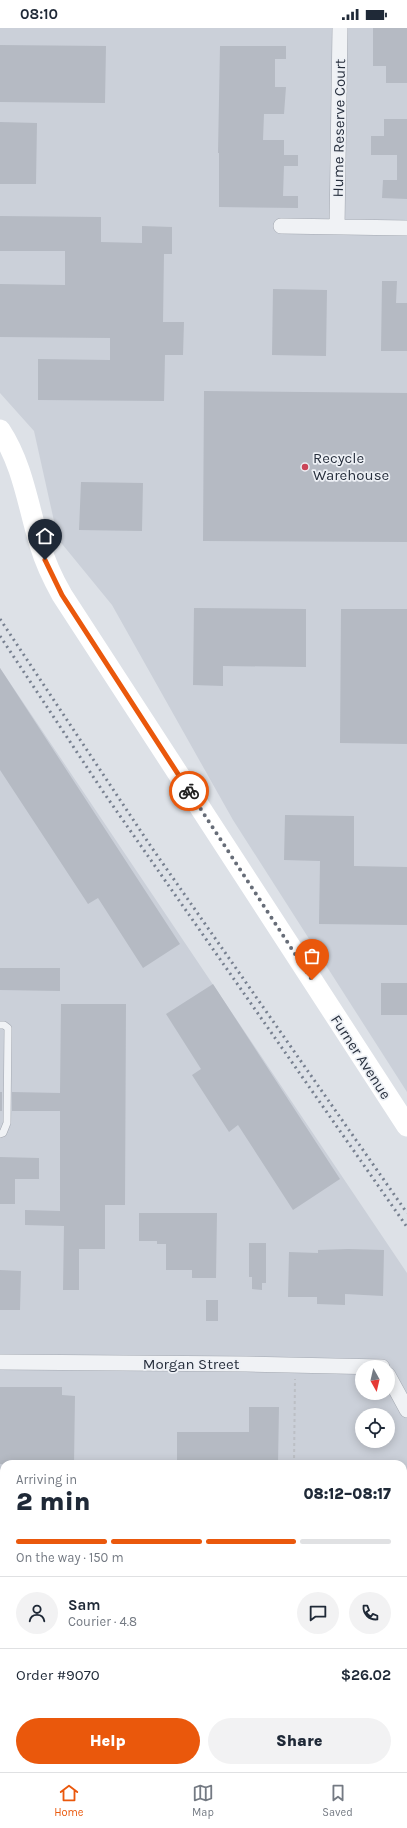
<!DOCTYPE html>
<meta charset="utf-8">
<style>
:root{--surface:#fff;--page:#f2f2f3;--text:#1f2937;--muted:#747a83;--line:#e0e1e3;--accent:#ea580c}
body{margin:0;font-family:Karla,sans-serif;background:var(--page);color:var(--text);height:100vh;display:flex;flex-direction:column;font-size:15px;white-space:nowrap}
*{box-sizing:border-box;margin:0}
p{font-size:13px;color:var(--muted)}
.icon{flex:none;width:22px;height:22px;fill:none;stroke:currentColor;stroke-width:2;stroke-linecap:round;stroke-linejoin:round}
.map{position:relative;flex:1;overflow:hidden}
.drawer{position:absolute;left:0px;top:1432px;width:407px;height:312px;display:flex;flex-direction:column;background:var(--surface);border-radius:12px 12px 0 0;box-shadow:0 2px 10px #0003}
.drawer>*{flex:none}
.needle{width:26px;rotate:172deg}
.buttons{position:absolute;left:355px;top:1332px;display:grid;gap:8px}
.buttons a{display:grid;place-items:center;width:40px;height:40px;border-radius:50%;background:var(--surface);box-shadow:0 2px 10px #0003;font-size:20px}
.pin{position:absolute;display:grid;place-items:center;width:34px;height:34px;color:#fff;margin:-41px -17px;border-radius:50% 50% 50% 0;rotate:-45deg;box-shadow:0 0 4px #0007}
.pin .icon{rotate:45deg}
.courier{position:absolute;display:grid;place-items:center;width:40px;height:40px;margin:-20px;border:3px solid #ea580c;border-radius:50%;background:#fff;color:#222;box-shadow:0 1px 5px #0007}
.headline em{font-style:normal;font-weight:800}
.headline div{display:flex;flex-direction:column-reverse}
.headline{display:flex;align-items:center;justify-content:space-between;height:68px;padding:0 16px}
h1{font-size:26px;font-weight:800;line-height:30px}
.bar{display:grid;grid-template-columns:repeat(4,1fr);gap:6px 4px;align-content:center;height:48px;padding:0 16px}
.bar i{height:5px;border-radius:3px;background:var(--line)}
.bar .current{background:var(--accent)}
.bar p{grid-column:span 4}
.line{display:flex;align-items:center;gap:10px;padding:0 16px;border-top:1px solid var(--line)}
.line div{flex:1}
.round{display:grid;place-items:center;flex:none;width:42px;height:42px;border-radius:21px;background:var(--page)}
.action{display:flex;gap:8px;margin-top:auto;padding:8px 16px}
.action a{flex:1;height:46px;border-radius:24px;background:var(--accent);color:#fff;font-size:16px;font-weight:800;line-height:46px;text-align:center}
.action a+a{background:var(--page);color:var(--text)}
.status{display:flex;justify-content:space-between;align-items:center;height:28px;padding:0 20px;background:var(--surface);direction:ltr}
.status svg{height:11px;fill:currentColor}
.menu{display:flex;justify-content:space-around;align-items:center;height:56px;border-top:1px solid var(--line);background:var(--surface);font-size:11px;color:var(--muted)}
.menu a{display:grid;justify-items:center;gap:2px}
.menu .current{color:var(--accent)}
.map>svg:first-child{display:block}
.built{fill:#cbd0d9;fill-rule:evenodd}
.building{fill:#b5bac3}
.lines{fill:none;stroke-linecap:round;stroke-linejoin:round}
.lane-casing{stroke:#a3a8b1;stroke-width:8}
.street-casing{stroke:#a3a8b1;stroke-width:16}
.path{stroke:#bcbfc5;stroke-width:2;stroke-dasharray:3 3;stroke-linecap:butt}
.lane{stroke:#f0f2f5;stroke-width:7}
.street{stroke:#f0f2f5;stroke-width:15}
.secondary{stroke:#fff;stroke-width:21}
.rail{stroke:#778090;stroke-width:3;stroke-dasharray:2 4;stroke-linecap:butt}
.done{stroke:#676d78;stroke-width:4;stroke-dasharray:0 7.2}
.route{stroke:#ea580c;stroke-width:5}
.poi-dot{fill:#ca4458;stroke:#edf0f5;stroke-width:1.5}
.labels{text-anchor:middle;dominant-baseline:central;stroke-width:3.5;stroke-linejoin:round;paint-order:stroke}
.street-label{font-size:15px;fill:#272f3d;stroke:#edf0f5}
.poi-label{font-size:15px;fill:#272f3d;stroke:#edf0f5;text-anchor:start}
</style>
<div class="status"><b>08:10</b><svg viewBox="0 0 49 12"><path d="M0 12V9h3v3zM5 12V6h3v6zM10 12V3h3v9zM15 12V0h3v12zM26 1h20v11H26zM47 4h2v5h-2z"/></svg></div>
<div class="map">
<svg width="407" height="1744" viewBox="0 0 407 1744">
<rect width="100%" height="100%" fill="#dde1e7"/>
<path class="built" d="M 0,0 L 407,0 L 407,1064 L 233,792 L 112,577 L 58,511 L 34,403 L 0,365 Z
M 0,640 L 407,1245 L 407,1744 L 0,1744 ZM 362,1339 L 388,1339 L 388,1365 L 362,1365 ZM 362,1387 L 388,1387 L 388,1413 L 362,1413 ZM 4,1436 L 403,1436 L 403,1740 L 4,1740 Z"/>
<path class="building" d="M 373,0 L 407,0 L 407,55 L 386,55 L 386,38 L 373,38 Z
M 0,17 L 106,18 L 105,75 L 0,74 Z
M 220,18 L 286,18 L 286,31 L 275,31 L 275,59 L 286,59 L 284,86 L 264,86 L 263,112 L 284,112 L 284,127 L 298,127 L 298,138 L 284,138 L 283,168 L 298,168 L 298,180 L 219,179 L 219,125 L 218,125 Z
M 384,91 L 407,91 L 407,171 L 382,170 L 383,152 L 397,152 L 397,127 L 371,127 L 371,108 L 384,108 Z
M 0,94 L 37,95 L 36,156 L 0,156 Z
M 0,188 L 101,189 L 101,214 L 142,215 L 142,198 L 172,199 L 172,226 L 164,226 L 163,294 L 184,294 L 183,327 L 165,327 L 164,373 L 38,372 L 38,331 L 110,332 L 110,310 L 0,309 L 0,256 L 65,257 L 65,223 L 0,223 Z
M 382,253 L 397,253 L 396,275 L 407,275 L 407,323 L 381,323 Z
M 273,261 L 327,262 L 326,328 L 272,327 Z
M 204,363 L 407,365 L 407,514 L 203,513 Z
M 81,454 L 143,455 L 142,503 L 79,502 Z
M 194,580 L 306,581 L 306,639 L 223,638 L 223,658 L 193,657 Z
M 341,581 L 407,581 L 407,716 L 340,715 Z
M 0,640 L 180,916 L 143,940 L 98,870 L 88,876 L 0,742 Z
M 285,787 L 354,788 L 354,838 L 407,839 L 407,897 L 319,896 L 320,833 L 284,832 Z
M 0,940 L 60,940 L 60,963 L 0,962 Z
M 381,955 L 407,955 L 407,987 L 381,987 Z
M 213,956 L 340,1151 L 293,1182 L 238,1097 L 229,1104 L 192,1047 L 201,1041 L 166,986 Z
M 61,976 L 126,976 L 125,1177 L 105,1177 L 105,1221 L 79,1221 L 79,1262 L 63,1262 L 64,1198 L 25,1197 L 25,1182 L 60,1183 L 60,1083 L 12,1083 L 12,1064 L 60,1065 Z
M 0,1064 L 2,1064 L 2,1083 L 0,1083 Z
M 0,1129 L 39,1130 L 39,1151 L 15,1151 L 15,1176 L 0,1176 Z
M 139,1185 L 217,1185 L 216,1250 L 192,1250 L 192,1242 L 166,1242 L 166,1216 L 157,1216 L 157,1213 L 139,1213 Z
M 249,1215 L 266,1215 L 266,1255 L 262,1255 L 262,1262 L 252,1261 L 252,1249 L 249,1249 Z
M 348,1221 L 384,1222 L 383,1268 L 345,1266 L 345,1277 L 317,1276 L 317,1269 L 288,1269 L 289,1224 L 318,1225 L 318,1222 Z
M 0,1242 L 21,1243 L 20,1282 L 0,1282 Z
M 206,1272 L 218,1272 L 218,1293 L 206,1293 Z
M 0,1359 L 62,1359 L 62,1367 L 75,1368 L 74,1436 L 0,1436 Z
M 249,1379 L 279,1379 L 278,1436 L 177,1436 L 177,1404 L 249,1404 Z"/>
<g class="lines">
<defs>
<path id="lane" d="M 0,997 L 4,997 L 8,1000 L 7,1095 L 3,1105 L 0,1106"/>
<path id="street" d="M 281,198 L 407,200
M 337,199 L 340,0
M 0,1334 L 246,1336 L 382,1339
M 388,1347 L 407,1382"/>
</defs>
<use href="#lane" class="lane-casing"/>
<use href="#street" class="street-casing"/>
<path class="path" d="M 294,1436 L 295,1351
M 290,1744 L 290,1740"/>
<use href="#lane" class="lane"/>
<use href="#street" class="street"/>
<path class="secondary" d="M 0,402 C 23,437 28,478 40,517 C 45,534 53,551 62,567 L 407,1098"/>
<path class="rail" d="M 0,591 L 152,820 L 407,1185
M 0,608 L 104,765 L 407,1199"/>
</g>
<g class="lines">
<path class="done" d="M 189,763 L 312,952"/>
<path class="route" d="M 45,532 L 62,567 L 189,763"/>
</g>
<circle class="poi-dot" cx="305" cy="439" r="4"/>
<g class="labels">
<g class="street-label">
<text transform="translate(339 100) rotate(-89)">Hume Reserve Court</text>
<text transform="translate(361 1029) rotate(57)">Furner Avenue</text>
<text x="191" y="1336">Morgan Street</text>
</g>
<g class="poi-label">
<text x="313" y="430">Recycle<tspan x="313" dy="17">Warehouse</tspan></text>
</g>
</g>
</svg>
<div class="buttons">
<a><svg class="needle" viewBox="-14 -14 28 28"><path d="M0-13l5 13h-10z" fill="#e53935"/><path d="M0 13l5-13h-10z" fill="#747a83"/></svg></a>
<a><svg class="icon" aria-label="locate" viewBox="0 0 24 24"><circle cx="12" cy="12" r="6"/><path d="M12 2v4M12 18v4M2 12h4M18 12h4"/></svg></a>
</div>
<div class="pin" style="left:312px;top:952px;background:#ea580c"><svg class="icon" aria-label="bag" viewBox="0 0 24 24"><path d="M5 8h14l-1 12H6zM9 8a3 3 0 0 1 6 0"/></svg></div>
<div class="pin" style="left:45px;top:532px;background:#1f2937"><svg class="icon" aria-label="home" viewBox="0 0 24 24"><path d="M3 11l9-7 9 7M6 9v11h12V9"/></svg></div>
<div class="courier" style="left:189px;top:763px"><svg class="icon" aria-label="bike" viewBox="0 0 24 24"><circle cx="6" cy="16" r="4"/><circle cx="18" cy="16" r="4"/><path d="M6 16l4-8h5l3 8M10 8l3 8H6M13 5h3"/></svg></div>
<section class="drawer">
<div class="headline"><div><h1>2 min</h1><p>Arriving in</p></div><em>08:12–08:17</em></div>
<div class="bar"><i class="current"></i><i class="current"></i><i class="current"></i><i></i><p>On the way · 150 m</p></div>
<div class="line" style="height:72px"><a class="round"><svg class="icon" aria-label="person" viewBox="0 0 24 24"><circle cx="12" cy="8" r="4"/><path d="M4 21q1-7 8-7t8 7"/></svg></a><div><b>Sam</b><p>Courier · 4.8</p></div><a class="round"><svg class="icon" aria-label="chat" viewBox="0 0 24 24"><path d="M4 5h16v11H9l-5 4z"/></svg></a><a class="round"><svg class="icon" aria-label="phone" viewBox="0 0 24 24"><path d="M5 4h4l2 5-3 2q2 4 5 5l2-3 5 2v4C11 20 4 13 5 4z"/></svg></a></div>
<div class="line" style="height:52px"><div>Order #9070</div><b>$26.02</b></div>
<div class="action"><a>Help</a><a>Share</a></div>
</section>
</div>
<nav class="menu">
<a class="current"><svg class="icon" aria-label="home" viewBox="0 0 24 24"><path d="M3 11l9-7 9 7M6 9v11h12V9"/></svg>Home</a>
<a><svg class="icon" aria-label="map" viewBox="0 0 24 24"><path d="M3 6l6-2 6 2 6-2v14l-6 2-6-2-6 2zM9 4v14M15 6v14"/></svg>Map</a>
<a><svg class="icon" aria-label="saved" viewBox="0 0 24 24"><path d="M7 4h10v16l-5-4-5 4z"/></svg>Saved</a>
</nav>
